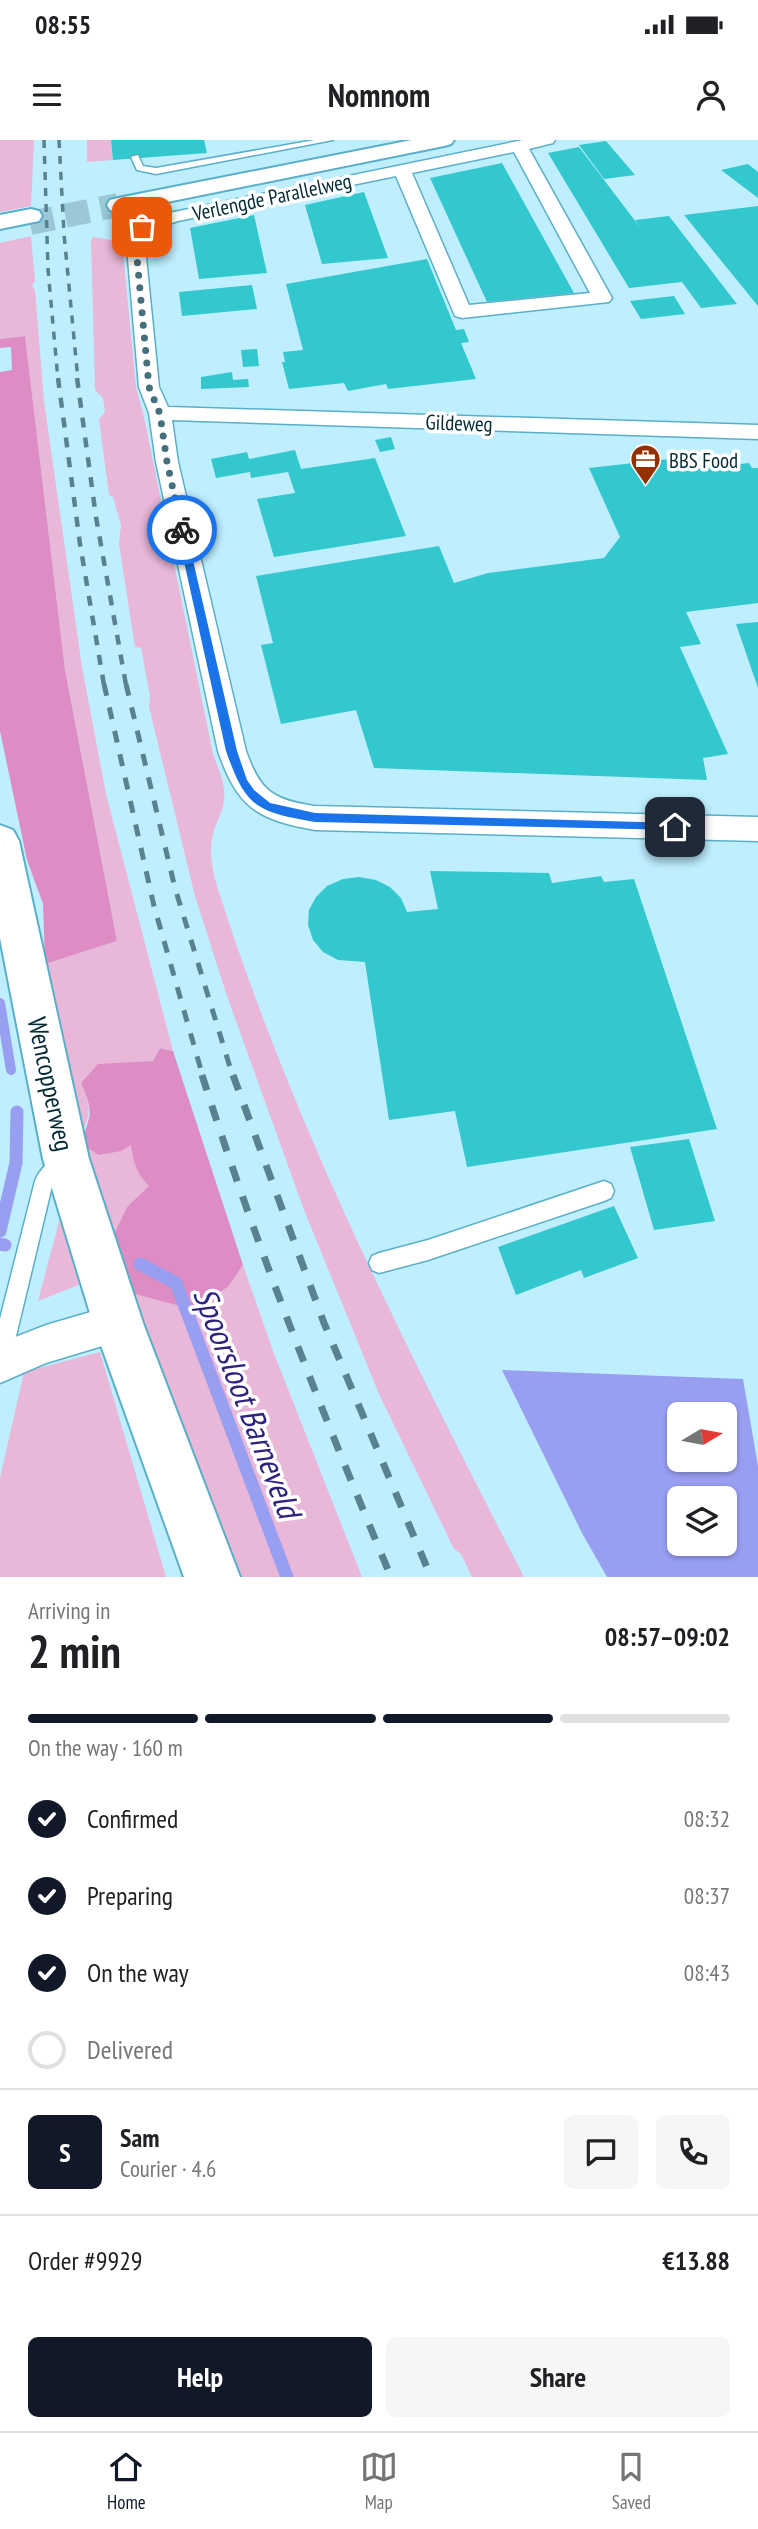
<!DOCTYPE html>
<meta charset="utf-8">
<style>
:root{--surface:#fff;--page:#f6f6f6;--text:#202124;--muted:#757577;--line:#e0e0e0;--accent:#111827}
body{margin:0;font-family:"PT Sans Narrow",sans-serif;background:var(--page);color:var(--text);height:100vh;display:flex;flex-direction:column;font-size:26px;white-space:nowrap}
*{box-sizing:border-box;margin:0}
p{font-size:23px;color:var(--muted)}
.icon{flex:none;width:38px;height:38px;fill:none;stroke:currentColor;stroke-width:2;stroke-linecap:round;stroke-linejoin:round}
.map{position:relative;height:1437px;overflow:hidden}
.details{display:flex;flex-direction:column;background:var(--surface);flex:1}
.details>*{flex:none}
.needle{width:46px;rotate:80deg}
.controls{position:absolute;left:667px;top:1262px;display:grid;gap:14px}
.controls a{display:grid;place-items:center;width:70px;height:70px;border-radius:10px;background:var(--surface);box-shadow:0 2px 5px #0004;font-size:35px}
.pin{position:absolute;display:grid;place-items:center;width:60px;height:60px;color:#fff;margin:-30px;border-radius:14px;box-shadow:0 4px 10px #0006}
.courier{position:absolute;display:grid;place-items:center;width:70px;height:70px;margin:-35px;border:5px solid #1a73e8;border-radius:50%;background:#fff;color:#222;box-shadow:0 2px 9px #0007}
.overview em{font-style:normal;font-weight:700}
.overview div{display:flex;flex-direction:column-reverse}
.overview{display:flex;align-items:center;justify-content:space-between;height:119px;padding:0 28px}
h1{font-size:46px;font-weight:700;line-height:52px}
.bar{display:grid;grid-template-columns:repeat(4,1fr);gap:10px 7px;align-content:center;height:84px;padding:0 28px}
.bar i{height:9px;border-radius:5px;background:var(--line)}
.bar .current{background:var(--accent)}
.bar p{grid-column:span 4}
.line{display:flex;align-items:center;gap:18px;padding:0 28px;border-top:2px solid var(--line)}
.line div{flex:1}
.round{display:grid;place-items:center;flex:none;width:74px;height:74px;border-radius:10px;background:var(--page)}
ol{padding:0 28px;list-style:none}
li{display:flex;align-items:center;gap:21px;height:77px}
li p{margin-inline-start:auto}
li .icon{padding:7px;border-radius:50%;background:var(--accent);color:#fff;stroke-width:4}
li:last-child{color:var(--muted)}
li i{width:38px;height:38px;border:4px solid var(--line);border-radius:50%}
.primary-button{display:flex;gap:14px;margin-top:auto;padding:14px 28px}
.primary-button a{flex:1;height:80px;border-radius:10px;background:var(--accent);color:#fff;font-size:28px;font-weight:700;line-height:80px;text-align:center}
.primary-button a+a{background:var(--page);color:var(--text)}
.status{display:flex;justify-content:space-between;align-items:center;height:49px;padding:0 35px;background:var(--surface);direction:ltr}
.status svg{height:19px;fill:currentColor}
header{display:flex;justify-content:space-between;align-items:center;height:91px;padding:0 28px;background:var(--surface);font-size:32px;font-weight:700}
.dock{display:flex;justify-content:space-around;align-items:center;height:98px;border-top:2px solid var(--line);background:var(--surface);font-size:19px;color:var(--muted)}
.dock a{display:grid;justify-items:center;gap:4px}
.dock .current{color:var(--accent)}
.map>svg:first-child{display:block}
.green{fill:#e9b7d8}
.forest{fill:#dd8dc4}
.water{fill:#989ef0;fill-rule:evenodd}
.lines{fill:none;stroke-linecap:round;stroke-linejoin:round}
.stream-far1{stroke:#989ef0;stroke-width:10}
.stream{stroke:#989ef0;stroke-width:13}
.building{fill:#33c7ce}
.secondary-tunnel{stroke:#9ac8d6;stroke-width:24;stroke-dasharray:24 12;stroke-linecap:butt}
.service-casing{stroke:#5aafc8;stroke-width:3}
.minor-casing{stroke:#5aafc8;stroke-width:3}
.tertiary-casing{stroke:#5aafc8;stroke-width:4}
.secondary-casing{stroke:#5aafc8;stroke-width:4}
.service{fill:#fff;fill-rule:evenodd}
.minor{fill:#fff;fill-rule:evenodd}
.tertiary{fill:#fff;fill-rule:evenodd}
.secondary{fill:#fff;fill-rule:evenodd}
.rail-far3{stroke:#58828f;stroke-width:3.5;stroke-dasharray:8 8;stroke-linecap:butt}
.rail-far2{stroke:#58828f;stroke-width:4.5;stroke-dasharray:10 10;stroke-linecap:butt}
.rail-far1{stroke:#58828f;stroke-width:5;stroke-dasharray:12 12;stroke-linecap:butt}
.rail{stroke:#58828f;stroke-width:7;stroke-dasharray:16 16;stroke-linecap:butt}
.route{fill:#1a73e8}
.done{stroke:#456f7b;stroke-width:7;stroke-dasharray:0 12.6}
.labels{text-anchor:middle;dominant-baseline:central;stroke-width:7;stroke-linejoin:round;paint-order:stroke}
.far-street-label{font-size:21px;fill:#042a34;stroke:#fff}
.far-poi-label{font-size:21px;fill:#042a34;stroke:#fff;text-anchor:start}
.street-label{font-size:26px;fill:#042a34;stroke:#fff}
.near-water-label{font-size:33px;font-style:italic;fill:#2c227f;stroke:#fff}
</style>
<div class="status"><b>08:55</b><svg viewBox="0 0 49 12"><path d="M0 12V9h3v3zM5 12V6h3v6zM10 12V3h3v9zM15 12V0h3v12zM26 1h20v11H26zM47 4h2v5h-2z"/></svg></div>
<header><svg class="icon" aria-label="menu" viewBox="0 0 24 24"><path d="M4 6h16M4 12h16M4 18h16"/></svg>Nomnom<svg class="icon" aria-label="person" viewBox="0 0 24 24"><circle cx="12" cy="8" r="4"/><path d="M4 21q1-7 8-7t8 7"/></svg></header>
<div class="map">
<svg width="758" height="1437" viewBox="0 0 758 1437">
<rect width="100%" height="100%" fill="#bfefff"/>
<path class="green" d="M 0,0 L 34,0 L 31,66 L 0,72 Z
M 87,0 L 111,0 L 113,20 L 87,22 Z
M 31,96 L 35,141 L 32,146 L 35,150 L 44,261 L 82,527 L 106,654 L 173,911 L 160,908 L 153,921 L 98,925 L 81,943 C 90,965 92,971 82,993 L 45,824 L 117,801 L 65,530 L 25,196 L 0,199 L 0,103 Z
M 93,97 L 122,102 L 136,247 L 144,277 L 213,614 C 217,625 223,638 224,650 C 226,665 219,676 214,690 C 208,710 212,732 219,752 C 295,991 410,1215 524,1437 L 472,1437 L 461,1414 L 454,1409 L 379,1254 L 304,1070 L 227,856 L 195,756 L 149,567 L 150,556 L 141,508 L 135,507 L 119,404 L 121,385 L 113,357 L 109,355 L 99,279 L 105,272 L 103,258 L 95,250 L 91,100 Z
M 132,1004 C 133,1022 137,1034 150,1046 L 127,1067 L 112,1098 L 86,1007 L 100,1015 Z
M 61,1074 L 81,1144 L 38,1161 Z
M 243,1125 L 273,1211 L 362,1437 L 241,1437 L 131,1153 L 191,1169 L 228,1147 Z
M 100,1212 L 166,1437 L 0,1437 L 0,1338 L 24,1232 Z"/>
<path class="forest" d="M 25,196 L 65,530 L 117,801 L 45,824 L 43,764 L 27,720 L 0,591 L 0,232 L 12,230 L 11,207 L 0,208 L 0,199 Z
M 160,908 L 173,911 L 243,1125 L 228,1147 L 191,1169 L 131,1153 L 112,1098 L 127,1067 L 149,1046 C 137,1034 133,1022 131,1005 L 121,1011 L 99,1015 L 86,1007 C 82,994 86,991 89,978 C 92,967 85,953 81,943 L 98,924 L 153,921 Z"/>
<path class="water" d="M 502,1230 L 743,1239 L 758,1326 L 758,1437 L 607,1437 L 582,1393 ZM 679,1274 L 724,1274 L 724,1320 L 679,1320 ZM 679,1358 L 724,1358 L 724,1404 L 679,1404 Z"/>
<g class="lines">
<path class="stream-far1" d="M 0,863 L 11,930"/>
<path class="stream" d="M 0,1091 L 16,1023 L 17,972
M 0,1104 L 5,1105
M 140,1124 L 176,1143 L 287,1437"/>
</g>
<path class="building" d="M 111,0 L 204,0 L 207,13 L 113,20 Z
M 606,1 L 635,35 L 604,39 L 579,5 Z
M 579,7 L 642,90 L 635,80 L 669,76 L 737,164 L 701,168 L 682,142 L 629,148 L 548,13 Z
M 502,23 L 574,153 L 487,162 L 430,38 Z
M 748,24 L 758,32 L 758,58 L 721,30 Z
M 364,52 L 388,118 L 322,124 L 305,65 Z
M 758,66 L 758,166 L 684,75 Z
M 254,75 L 267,133 L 199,139 L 190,88 Z
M 427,119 L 456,190 L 464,189 L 469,202 L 461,203 L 476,239 L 388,249 L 386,244 L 348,251 L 344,243 L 289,249 L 282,222 L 285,222 L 283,212 L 303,210 L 286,144 Z
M 252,145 L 257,169 L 182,176 L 179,152 Z
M 674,156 L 685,174 L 641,179 L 630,161 Z
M 257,209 L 259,226 L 243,227 L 241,210 Z
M 232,232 L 233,240 L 248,239 L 249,247 L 201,249 L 201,237 Z
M 391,297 L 395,309 L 380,312 L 375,300 Z
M 295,310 L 301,329 L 375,318 L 406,396 L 274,417 L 257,359 L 295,353 L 288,332 L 251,338 L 250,332 L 216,338 L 211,319 L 247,312 L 249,319 Z
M 679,318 L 685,330 L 749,323 L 752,328 L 758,328 L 758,463 L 686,472 L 701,504 L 680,507 L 728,614 L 703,618 L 707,640 L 374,628 L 356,570 L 281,584 L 261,505 L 273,503 L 256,436 L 439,406 L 454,443 L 488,433 L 604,418 L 620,397 L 589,328 Z
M 758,482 L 758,548 L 736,484 Z
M 430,731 L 549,733 L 552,743 L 601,736 L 604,742 L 634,739 L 717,989 L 467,1027 L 455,971 L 389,980 L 365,822 L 338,820 L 323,812 L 313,800 L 308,785 L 309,770 L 316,757 L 327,746 L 343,739 L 359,737 L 376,740 L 390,747 L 401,758 L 407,772 L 438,769 Z
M 689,999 L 715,1081 L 654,1090 L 630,1007 Z
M 614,1066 L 638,1118 L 584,1138 L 581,1130 L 516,1155 L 498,1107 Z"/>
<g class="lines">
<path class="secondary-tunnel" d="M 30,83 L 118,65"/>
<defs>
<path id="service" d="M 315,0 L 333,0 L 156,34 L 137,30 L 131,17 L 138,15 L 143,26 L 156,28 Z
M 62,1014 L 69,1016 L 71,1023 L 69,1030 L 52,1046 L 10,1221 L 7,1228 L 0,1231 L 0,1179 L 35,1041 C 39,1030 51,1018 62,1014 Z
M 604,1041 L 611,1044 L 614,1051 L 611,1058 L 604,1061 L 428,1120 L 379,1133 L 372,1130 L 369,1123 L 372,1116 L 379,1113 L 428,1100 Z"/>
<path id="minor" d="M 523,0 L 555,0 L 553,3 L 529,9 L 612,158 L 609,162 L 462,178 L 455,176 L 396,36 L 178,81 L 148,91 L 145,107 L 159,247 L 168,267 L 758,285 L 758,299 L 172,280 L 178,322 L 246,611 C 260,651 273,660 315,666 L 758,677 L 758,701 L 315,690 C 257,680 237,667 218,611 L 156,322 L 149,273 L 139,247 L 127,107 C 129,78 149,78 174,72 ZM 514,12 L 590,153 L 469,165 L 412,33 Z
M 118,1164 L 132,1169 L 137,1183 L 132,1197 L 46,1223 L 0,1243 L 0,1203 L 46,1185 Z"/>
<path id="tertiary" d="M 0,685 L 13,690 L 19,701 L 89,1019 L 143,1183 L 240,1437 L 184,1437 L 93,1183 L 43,1019 L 0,798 Z"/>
<path id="secondary" d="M 412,0 L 454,0 L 451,4 L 444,6 L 118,72 L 110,70 L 107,65 L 110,60 L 118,58 Z
M 31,69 L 39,71 L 42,76 L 39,81 L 0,89 L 0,75 Z"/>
</defs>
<use href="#service" class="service-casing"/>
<use href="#minor" class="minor-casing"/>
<use href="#tertiary" class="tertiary-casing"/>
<use href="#secondary" class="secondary-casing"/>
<use href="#service" class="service"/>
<use href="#minor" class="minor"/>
<use href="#tertiary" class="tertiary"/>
<use href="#secondary" class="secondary"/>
<path class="rail-far3" d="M 44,0 L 48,129 L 58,240
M 59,0 L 64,94 L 78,240"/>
<path class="rail-far2" d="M 58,238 L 80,404 L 104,545
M 77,238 L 96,377 L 126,545"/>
<path class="rail-far1" d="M 104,544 L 154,766 L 203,937
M 126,544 L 175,748 L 233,937"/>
<path class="rail" d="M 202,935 C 256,1106 322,1272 391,1437
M 233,935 L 324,1183 L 431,1437"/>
</g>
<path class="route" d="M 182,387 L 186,390 L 237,611 L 247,640 L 254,650 L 270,663 L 315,673 L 675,683 L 681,687 L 679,690 L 315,682 C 257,672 246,668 226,611 L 177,390 Z"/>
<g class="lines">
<path class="done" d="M 142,87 L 137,92 L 136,107 L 149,247 L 160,274 L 167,322 L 182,390"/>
</g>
<defs>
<symbol id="office-pin" viewBox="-11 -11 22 30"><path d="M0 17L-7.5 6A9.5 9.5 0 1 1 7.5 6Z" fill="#942f00" stroke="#fff"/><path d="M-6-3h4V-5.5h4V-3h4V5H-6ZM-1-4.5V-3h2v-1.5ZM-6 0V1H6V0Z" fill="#fff"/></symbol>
</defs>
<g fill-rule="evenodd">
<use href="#office-pin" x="628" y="302" width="35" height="47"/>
</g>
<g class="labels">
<g class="far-street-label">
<text transform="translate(272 57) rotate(-12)">Verlengde Parallelweg</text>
<text transform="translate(459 283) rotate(2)">Gildeweg</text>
</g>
<g class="far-poi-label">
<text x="669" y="320">BBS Food</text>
</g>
<g class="street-label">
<text transform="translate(51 944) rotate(78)">Wencopperweg</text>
</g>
<g class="near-water-label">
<text transform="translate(248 1262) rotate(69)">Spoorsloot Barneveld</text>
</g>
</g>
</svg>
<div class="controls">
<a><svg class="needle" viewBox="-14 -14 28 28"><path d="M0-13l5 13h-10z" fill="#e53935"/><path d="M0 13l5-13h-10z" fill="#757577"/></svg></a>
<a><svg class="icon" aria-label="layers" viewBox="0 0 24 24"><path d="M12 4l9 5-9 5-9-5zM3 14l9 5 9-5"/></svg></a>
</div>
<div class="pin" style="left:142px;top:87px;background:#ea580c"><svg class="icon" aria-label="bag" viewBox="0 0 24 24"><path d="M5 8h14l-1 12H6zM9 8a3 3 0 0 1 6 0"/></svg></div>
<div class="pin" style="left:675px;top:687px;background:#1f2937"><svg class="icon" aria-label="home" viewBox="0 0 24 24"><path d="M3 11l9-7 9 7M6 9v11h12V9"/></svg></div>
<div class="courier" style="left:182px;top:390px"><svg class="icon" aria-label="bike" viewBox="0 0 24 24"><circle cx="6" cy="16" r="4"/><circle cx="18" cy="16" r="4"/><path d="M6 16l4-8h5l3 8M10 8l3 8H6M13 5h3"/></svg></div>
</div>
<section class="details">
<div class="overview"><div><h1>2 min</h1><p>Arriving in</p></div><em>08:57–09:02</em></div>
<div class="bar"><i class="current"></i><i class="current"></i><i class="current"></i><i></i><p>On the way · 160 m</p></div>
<ol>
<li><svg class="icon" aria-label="check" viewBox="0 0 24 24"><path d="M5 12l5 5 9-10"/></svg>Confirmed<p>08:32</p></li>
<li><svg class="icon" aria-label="check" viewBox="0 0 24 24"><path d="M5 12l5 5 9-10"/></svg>Preparing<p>08:37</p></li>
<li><svg class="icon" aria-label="check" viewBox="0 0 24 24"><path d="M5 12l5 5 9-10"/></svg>On the way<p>08:43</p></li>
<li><i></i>Delivered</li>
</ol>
<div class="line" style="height:126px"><b class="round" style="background:var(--accent);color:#fff">S</b><div><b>Sam</b><p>Courier · 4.6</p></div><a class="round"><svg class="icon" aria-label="chat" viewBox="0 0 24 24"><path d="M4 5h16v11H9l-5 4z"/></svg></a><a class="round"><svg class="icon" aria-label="phone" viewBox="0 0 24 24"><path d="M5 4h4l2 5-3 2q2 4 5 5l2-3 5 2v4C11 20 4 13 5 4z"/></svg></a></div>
<div class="line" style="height:91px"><div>Order #9929</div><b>€13.88</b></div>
<div class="primary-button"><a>Help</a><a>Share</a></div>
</section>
<nav class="dock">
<a class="current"><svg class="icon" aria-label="home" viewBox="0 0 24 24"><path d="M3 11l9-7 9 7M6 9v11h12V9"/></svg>Home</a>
<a><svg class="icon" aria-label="map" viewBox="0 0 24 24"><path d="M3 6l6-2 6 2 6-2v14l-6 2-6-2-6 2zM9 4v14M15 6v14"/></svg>Map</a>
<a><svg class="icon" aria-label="saved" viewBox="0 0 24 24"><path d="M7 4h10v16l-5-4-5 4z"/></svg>Saved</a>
</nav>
